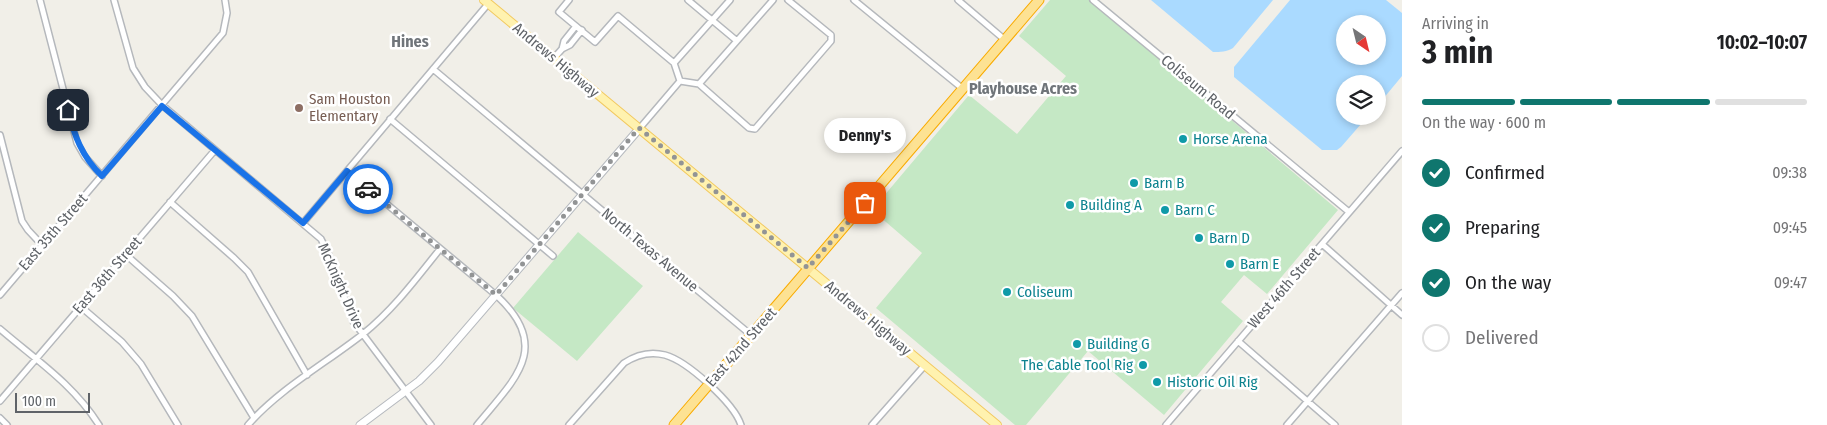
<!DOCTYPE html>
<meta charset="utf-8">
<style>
:root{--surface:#fff;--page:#f2f2f2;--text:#202124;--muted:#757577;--line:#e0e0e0;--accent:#0f766e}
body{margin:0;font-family:"Fira Sans Condensed",sans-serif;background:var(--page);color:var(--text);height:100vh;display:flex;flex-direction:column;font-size:19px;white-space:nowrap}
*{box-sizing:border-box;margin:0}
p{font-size:16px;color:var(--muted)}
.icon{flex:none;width:28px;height:28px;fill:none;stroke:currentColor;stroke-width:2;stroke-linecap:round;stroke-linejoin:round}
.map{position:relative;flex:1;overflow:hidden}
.sheet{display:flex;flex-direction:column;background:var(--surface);width:425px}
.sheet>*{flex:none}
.needle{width:32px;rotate:145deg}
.controls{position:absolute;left:1336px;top:15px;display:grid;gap:10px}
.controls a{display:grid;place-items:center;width:50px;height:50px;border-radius:50%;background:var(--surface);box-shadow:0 2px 8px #0003;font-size:25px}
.scale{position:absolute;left:15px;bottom:12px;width:75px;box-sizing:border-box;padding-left:5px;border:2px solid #5f6368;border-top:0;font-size:14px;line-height:18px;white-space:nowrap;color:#5f6368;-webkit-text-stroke:4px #fff;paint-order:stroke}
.pin{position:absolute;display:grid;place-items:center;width:42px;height:42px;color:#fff;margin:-21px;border-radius:10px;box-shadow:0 2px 8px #0006}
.courier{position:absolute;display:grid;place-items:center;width:50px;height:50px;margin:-25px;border:4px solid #1a73e8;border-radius:50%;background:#fff;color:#222;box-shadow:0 1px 6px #0007}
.bubble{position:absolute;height:35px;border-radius:18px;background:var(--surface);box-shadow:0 2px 8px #0003;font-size:16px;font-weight:700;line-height:35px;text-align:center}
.summary em{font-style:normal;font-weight:700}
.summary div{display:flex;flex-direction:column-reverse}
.summary{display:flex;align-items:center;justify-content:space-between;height:85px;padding:0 20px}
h1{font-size:32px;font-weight:700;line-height:38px}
.bar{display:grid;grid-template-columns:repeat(4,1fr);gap:8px 5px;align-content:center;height:60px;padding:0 20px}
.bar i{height:6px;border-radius:4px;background:var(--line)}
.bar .current{background:var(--accent)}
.bar p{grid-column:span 4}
ol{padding:0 20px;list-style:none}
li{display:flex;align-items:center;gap:15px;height:55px}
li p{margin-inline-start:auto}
li .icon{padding:5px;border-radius:50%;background:var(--accent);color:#fff;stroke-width:4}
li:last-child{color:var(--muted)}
li i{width:28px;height:28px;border:2px solid var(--line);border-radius:50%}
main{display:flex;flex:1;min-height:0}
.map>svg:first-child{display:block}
.green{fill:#c5e8c5}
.water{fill:#aadaff;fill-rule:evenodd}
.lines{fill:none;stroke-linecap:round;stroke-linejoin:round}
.street-casing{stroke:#b5b8bc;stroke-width:8}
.secondary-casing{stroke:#b6babf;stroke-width:9}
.primary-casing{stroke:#f2c960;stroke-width:10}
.highway-casing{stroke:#f9ab00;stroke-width:11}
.street{stroke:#fff;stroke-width:5}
.secondary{stroke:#fff;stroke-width:7}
.primary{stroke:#fff2af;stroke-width:8}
.highway{stroke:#fde293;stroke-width:9}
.done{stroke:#929495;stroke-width:5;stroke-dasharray:0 9}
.route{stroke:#1a73e8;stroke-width:6}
.education-dot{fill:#8d6e63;stroke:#fff;stroke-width:2}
.culture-dot{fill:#0f9aa8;stroke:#fff;stroke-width:2}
.labels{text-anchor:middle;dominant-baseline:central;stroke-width:5;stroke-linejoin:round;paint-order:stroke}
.street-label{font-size:15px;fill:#5f6368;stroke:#fff}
.education-label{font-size:15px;fill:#785e54;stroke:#fff;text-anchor:start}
.culture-label{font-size:15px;fill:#0d838f;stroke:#fff;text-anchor:start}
.neighbourhood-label{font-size:16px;font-weight:bold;fill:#70757a;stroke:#fff}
</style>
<main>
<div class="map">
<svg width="1402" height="425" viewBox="0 0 1402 425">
<rect width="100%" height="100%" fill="#f1efe8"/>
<path class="green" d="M 1050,0 L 1089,0 L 1338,210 L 1267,294 L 1244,275 L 1221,302 L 1243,321 L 1164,415 L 1088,351 L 1026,425 L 1015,425 L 876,308 L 922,253 L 872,210 L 969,95 L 1017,134 L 1066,76 L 1019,36 Z
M 578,232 L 643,286 L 577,361 L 513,308 Z"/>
<path class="water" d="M 1151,0 L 1273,0 L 1233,48 C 1227,52 1220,52 1213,52 Z
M 1290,0 L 1386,0 L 1402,13 L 1402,76 L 1378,105 L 1378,84 L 1345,84 L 1345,116 L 1368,116 L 1341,147 L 1337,150 L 1322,150 L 1234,77 L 1234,67 ZM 1345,24 L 1378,24 L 1378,56 L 1345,56 Z"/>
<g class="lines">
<defs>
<path id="street" d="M 40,0 L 77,143 L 85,157 L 102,176
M 114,0 L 133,68 L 145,87 L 162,105 L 321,239 L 328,253 L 353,321 L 431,425
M 569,0 L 559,12 L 595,42 L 618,16 L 674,63 L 680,81
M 688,0 L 737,41
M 854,0 L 963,89
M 958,0 L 1005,40
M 1093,0 L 1349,212
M 562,49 L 564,41 L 576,26
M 554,58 L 562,49 L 570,45 L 582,30
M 674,63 L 730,0
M 433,69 L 751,335
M 680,81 L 699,84 L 749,128 L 755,129 L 831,41 L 831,35 L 788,0
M 699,84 L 773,0
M 390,119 L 553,256
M 639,129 L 680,81
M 0,135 L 22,221 L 28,230 L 42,245
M 347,171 L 496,295 C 553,347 515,379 477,425
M 170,202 L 234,258 L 248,272 L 307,375
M 303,223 L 488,4
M 1322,244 L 1402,315
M 125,254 L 173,296 L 192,316 L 254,418
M 0,295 L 223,33 L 227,13 L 225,0
M 80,306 L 122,342 L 141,364 L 178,425
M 0,329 C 36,360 73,384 99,425
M 1238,341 L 1335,425
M 0,401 L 215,150
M 0,418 L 7,425
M 248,425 C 278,390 326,363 363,334 C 393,310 416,279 440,249
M 569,425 L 624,363 C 636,355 650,351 665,355 C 687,361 734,403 741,425
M 872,425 L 925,365
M 1166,425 L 1402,151
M 1287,425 L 1402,293"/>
<path id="secondary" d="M 360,425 L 419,381 L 438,362 L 639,129"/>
<path id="primary" d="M 484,0 L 997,425"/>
<path id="highway" d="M 674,425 L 1039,0"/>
</defs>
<use href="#street" class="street-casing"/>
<use href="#secondary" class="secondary-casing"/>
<use href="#primary" class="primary-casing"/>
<use href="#highway" class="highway-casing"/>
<use href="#street" class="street"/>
<use href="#secondary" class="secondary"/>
<use href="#primary" class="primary"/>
<use href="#highway" class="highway"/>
</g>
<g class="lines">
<path class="done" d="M 368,189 L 496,295 L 639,128 L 808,268 L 865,203"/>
<path class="route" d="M 68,110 C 74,135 82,157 102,176 L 162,106 L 303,223 L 347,171 L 368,189"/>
</g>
<circle class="education-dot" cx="299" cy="108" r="5"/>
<g class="culture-dot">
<circle cx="1183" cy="139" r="5"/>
<circle cx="1134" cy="183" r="5"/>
<circle cx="1070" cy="205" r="5"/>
<circle cx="1165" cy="210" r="5"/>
<circle cx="1199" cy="238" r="5"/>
<circle cx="1230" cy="264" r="5"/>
<circle cx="1007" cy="292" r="5"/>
<circle cx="1077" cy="344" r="5"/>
<circle cx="1143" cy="365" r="5"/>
<circle cx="1157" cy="382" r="5"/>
</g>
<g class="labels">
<g class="street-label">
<text transform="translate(556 60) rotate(40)">Andrews Highway</text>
<text transform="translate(1198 87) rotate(40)">Coliseum Road</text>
<text transform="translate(53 232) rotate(-49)">East 35th Street</text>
<text transform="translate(650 250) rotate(40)">North Texas Avenue</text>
<text transform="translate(107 275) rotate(-49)">East 36th Street</text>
<text transform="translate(341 286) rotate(66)">McKnight Drive</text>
<text transform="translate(1284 288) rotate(-49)">West 46th Street</text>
<text transform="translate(868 318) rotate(40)">Andrews Highway</text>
<text transform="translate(741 347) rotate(-49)">East 42nd Street</text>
</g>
<g class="education-label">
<text x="309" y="99">Sam Houston<tspan x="309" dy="17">Elementary</tspan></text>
</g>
<g class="culture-label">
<text x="1193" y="139">Horse Arena</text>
<text x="1144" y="183">Barn B</text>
<text x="1080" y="205">Building A</text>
<text x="1175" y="210">Barn C</text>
<text x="1209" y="238">Barn D</text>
<text x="1240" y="264">Barn E</text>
<text x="1017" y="292">Coliseum</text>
<text x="1087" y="344">Building G</text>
<text x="1133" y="365" text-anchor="end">The Cable Tool Rig</text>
<text x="1167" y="382">Historic Oil Rig</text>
</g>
<g class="neighbourhood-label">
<text x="410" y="41">Hines</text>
<text x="1023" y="88">Playhouse Acres</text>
</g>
</g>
</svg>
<div class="controls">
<a><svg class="needle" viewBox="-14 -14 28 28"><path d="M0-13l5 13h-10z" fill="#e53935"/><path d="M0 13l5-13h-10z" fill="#757577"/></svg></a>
<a><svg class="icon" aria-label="layers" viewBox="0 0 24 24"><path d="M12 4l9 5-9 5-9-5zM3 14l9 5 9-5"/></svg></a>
</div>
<div class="scale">100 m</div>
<div class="pin" style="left:865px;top:203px;background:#ea580c"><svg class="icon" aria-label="bag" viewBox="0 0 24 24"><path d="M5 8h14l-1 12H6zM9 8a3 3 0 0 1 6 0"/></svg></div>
<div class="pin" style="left:68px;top:110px;background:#1f2937"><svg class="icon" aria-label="home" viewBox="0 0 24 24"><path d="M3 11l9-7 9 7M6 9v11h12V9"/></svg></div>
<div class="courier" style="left:368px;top:189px"><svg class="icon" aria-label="car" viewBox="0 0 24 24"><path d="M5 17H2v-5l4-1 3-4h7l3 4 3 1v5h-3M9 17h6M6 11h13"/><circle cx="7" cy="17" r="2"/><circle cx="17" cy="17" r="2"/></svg></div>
<div class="bubble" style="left:824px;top:118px;width:82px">Denny's</div>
</div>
<section class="sheet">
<div class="summary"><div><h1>3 min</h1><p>Arriving in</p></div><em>10:02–10:07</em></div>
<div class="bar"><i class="current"></i><i class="current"></i><i class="current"></i><i></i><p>On the way · 600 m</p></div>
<ol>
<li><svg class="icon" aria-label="check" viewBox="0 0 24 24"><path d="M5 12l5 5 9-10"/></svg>Confirmed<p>09:38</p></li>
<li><svg class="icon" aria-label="check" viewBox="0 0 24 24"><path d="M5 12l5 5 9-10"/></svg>Preparing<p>09:45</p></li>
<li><svg class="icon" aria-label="check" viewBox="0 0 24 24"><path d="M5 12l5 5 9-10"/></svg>On the way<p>09:47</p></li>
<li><i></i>Delivered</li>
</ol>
</section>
</main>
